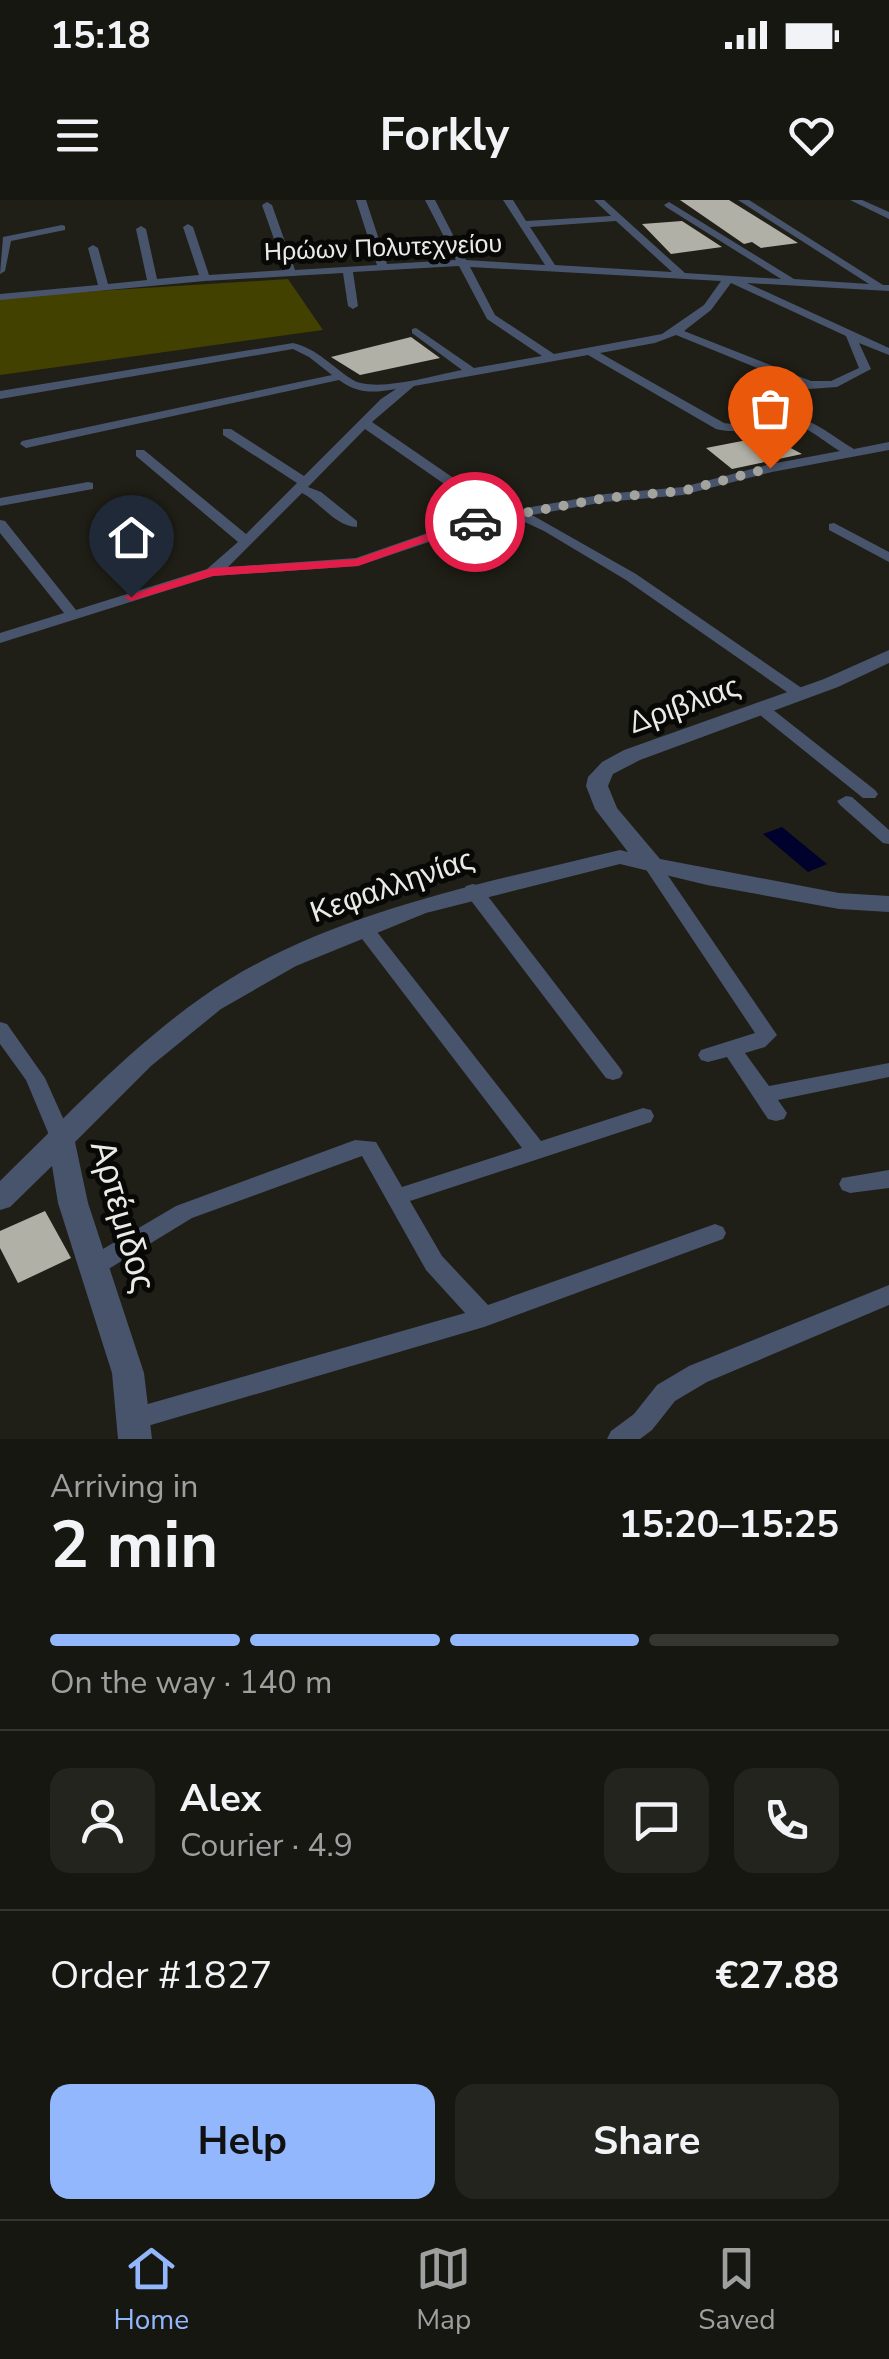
<!DOCTYPE html>
<meta charset="utf-8">
<style>
:root{--surface:#171711;--page:#24241f;--text:#f1f3f6;--muted:#9e9f9f;--line:#363631;--accent:#92b7fd}
body{margin:0;font-family:"Nunito Sans",sans-serif;background:var(--page);color:var(--text);height:100vh;display:flex;flex-direction:column;font-size:38px;white-space:nowrap}
*{box-sizing:border-box;margin:0}
p{font-size:32px;color:var(--muted)}
.icon{flex:none;width:55px;height:55px;fill:none;stroke:currentColor;stroke-width:2;stroke-linecap:round;stroke-linejoin:round}
.map{position:relative;height:1239px;overflow:hidden}
.drawer{display:flex;flex-direction:column;background:var(--surface);flex:1}
.drawer>*{flex:none}
.pin{position:absolute;display:grid;place-items:center;width:85px;height:85px;color:#fff;margin:-102px -42px;border-radius:50% 50% 50% 0;rotate:-45deg;box-shadow:0 0 10px #0007}
.pin .icon{rotate:45deg}
.courier{position:absolute;display:grid;place-items:center;width:100px;height:100px;margin:-50px;border:8px solid #e11d48;border-radius:50%;background:#fff;color:#222;box-shadow:0 2px 12px #0007}
.headline em{font-style:normal;font-weight:700}
.headline div{display:flex;flex-direction:column-reverse}
.headline{display:flex;align-items:center;justify-content:space-between;height:170px;padding:0 50px}
h1{font-size:65px;font-weight:700;line-height:75px}
.bar{display:grid;grid-template-columns:repeat(4,1fr);gap:15px 10px;align-content:center;height:120px;padding:0 50px}
.bar i{height:12px;border-radius:8px;background:var(--line)}
.bar .on{background:var(--accent)}
.bar p{grid-column:span 4}
.line{display:flex;align-items:center;gap:25px;padding:0 50px;border-top:2px solid var(--line)}
.line div{flex:1}
.round{display:grid;place-items:center;flex:none;width:105px;height:105px;border-radius:20px;background:var(--page)}
.button{display:flex;gap:20px;margin-top:auto;padding:20px 50px}
.button a{flex:1;height:115px;border-radius:20px;background:var(--accent);color:#111;font-size:40px;font-weight:700;line-height:115px;text-align:center}
.button a+a{background:var(--page);color:var(--text)}
.status{display:flex;justify-content:space-between;align-items:center;height:70px;padding:0 50px;background:var(--surface);direction:ltr}
.status svg{height:28px;fill:currentColor}
header{display:flex;justify-content:space-between;align-items:center;height:130px;padding:0 50px;background:var(--surface);font-size:45px;font-weight:700}
.menu{display:flex;justify-content:space-around;align-items:center;height:140px;border-top:2px solid var(--line);background:var(--surface);font-size:28px;color:var(--muted)}
.menu a{display:grid;justify-items:center;gap:5px}
.menu .on{color:var(--accent)}
.map>svg:first-child{display:block}
.green{fill:#434100}
.water{fill:#00012c}
.building{fill:#b0b0a6}
.lines{fill:none;stroke-linecap:round;stroke-linejoin:round}
.minor{fill:#48546b;fill-rule:evenodd}
.tertiary{fill:#48546b;fill-rule:evenodd}
.route{fill:#e11d48}
.done{stroke:#a3a49d;stroke-width:10;stroke-dasharray:0 18}
.labels{text-anchor:middle;dominant-baseline:central;stroke-width:10;stroke-linejoin:round;paint-order:stroke}
.far-street-label{font-size:25px;fill:#eaebe5;stroke:#080806}
.street-label{font-size:30px;fill:#eaebe5;stroke:#080806}
.near-street-label{font-size:35px;fill:#eaebe5;stroke:#080806}
</style>
<div class="status"><b>15:18</b><svg viewBox="0 0 49 12"><path d="M0 12V9h3v3zM5 12V6h3v6zM10 12V3h3v9zM15 12V0h3v12zM26 1h20v11H26zM47 4h2v5h-2z"/></svg></div>
<header><svg class="icon" aria-label="menu" viewBox="0 0 24 24"><path d="M4 6h16M4 12h16M4 18h16"/></svg>Forkly<svg class="icon" aria-label="heart" viewBox="0 0 24 24"><path d="M12 20l-8-8c-3-5 5-10 8-4 3-6 11-1 8 4z"/></svg></header>
<div class="map">
<svg width="889" height="1239" viewBox="0 0 889 1239">
<rect width="100%" height="100%" fill="#1f1f17"/>
<path class="green" d="M 288,79 L 323,130 L 0,175 L 0,97 Z"/>
<path class="water" d="M 782,627 L 827,664 L 808,672 L 763,634 Z"/>
<path class="building" d="M 680,0 L 729,0 L 798,43 L 761,48 L 752,42 L 744,44 Z
M 682,21 L 722,47 L 671,54 L 642,24 Z
M 411,137 L 440,158 L 360,175 L 331,157 Z
M 768,236 L 802,254 L 732,269 L 706,248 Z
M 45,1011 L 71,1058 L 18,1083 L 0,1048 L 0,1031 Z"/>
<g class="lines">
<path class="minor" d="M 356,0 L 366,0 L 387,64 L 456,60 L 425,0 L 435,0 L 466,60 L 545,65 L 503,0 L 513,0 L 526,21 L 611,16 L 594,0 L 604,0 L 685,73 L 781,79 L 666,7 L 664,5 L 669,2 L 794,79 L 869,84 L 738,0 L 749,0 L 883,85 L 889,85 L 889,91 L 747,83 L 889,148 L 889,155 L 859,143 L 871,169 L 837,187 L 809,189 L 676,135 L 655,143 L 600,153 L 724,223 C 745,227 761,216 780,216 C 809,214 831,236 854,249 L 889,242 L 889,250 L 772,272 L 683,295 L 605,302 L 532,315 L 636,374 L 806,491 L 808,494 L 806,497 L 794,497 L 626,380 L 544,331 L 516,318 L 476,326 L 358,366 L 213,376 L 0,443 L 0,433 L 64,413 L 0,333 L 0,320 L 5,321 L 76,410 L 207,369 L 238,342 L 136,256 L 136,250 L 144,250 L 246,334 L 297,283 L 223,235 L 223,229 L 231,229 L 304,276 L 381,199 L 396,189 C 373,193 358,194 339,180 L 26,248 L 20,244 L 22,241 L 332,175 L 309,157 L 293,149 L 0,199 L 0,191 L 293,143 C 318,149 332,167 353,180 C 376,193 435,175 462,170 L 412,133 L 412,129 L 416,128 L 474,168 L 542,156 L 487,119 L 459,66 L 353,72 L 358,106 L 353,109 L 348,106 L 343,73 L 205,81 L 0,100 L 0,94 L 98,85 L 88,48 L 93,45 L 98,48 L 108,84 L 147,80 L 136,29 L 141,26 L 146,29 L 157,79 L 199,75 L 183,27 L 188,24 L 193,27 L 209,75 L 285,70 L 262,5 L 267,2 L 272,5 L 295,70 L 377,65 ZM 616,21 L 672,72 L 555,65 L 530,27 ZM 470,67 L 721,81 L 704,105 L 662,134 L 554,154 L 495,115 ZM 731,83 L 846,136 L 859,168 L 831,181 L 811,181 L 684,131 L 711,110 ZM 588,155 L 716,229 C 747,237 763,219 789,223 C 808,226 824,242 840,251 L 771,264 L 683,287 L 605,294 L 503,312 L 372,222 L 414,186 ZM 365,229 L 489,315 L 468,319 L 356,358 L 228,367 L 302,293 C 320,302 336,327 357,327 L 357,321 L 321,292 L 308,287 Z
M 850,0 L 862,0 L 889,12 L 889,19 Z
M 62,25 L 65,26 L 65,30 L 11,41 L 5,71 L 0,74 L 3,37 Z
M 88,282 L 93,283 L 93,289 L 0,306 L 0,298 Z
M 834,323 L 889,352 L 889,362 L 829,330 L 829,324 Z
M 761,503 L 767,505 L 875,590 L 878,594 L 875,598 L 863,598 L 755,511 L 753,508 L 755,505 Z
M 846,596 L 852,597 L 889,630 L 889,644 L 883,643 L 840,605 L 837,601 Z
M 650,656 L 656,658 L 777,835 L 765,847 L 745,853 L 769,886 L 889,863 L 889,877 L 778,900 L 787,913 L 784,919 L 776,921 L 768,919 L 727,857 L 708,862 L 701,860 L 698,855 L 701,850 L 755,833 L 641,662 Z
M 473,684 L 480,686 L 620,868 L 623,873 L 620,878 L 613,880 L 606,878 L 466,694 L 464,690 L 466,686 Z
M 363,721 L 370,723 L 541,941 L 643,908 L 651,910 L 654,916 L 651,922 L 410,1001 L 442,1056 L 488,1105 L 715,1024 L 723,1027 L 726,1033 L 723,1039 L 484,1127 L 134,1230 L 125,1227 L 121,1219 L 125,1211 L 134,1208 L 465,1113 L 426,1070 L 362,956 L 192,1018 L 102,1073 L 94,1075 L 86,1073 L 82,1066 L 86,1059 L 176,1006 L 355,940 L 376,942 L 402,987 L 522,948 L 356,731 L 354,727 Z
M 0,822 L 7,824 L 45,878 L 71,936 L 68,942 L 60,944 L 52,942 L 26,880 L 0,844 Z
M 889,970 L 889,988 L 850,993 L 842,990 L 839,984 L 842,978 Z
M 889,1085 L 889,1105 L 707,1182 L 675,1201 L 652,1230 L 640,1239 L 607,1239 L 611,1231 L 634,1214 L 657,1185 L 689,1166 Z"/>
<path class="tertiary" d="M 889,450 L 889,463 L 838,487 L 640,560 L 613,574 L 608,586 L 617,608 L 660,659 L 839,693 L 889,696 L 889,712 L 839,709 L 707,685 L 620,664 L 426,713 L 296,766 L 221,809 L 151,866 L 75,942 L 88,1003 L 144,1173 L 152,1239 L 118,1239 L 112,1173 L 58,1003 L 52,966 L 10,1007 L 0,1010 L 0,981 C 64,919 126,851 201,798 C 319,714 481,684 620,650 L 628,652 L 595,609 L 586,586 L 588,577 L 602,562 L 624,550 L 824,479 Z"/>
</g>
<path class="route" d="M 471,319 L 481,322 L 358,366 L 213,376 L 131,401 L 124,397 L 212,368 L 356,359 Z"/>
<g class="lines">
<path class="done" d="M 475,322 L 605,298 L 683,291 L 770,268"/>
</g>
<g class="labels">
<g class="far-street-label">
<text transform="translate(383 48) rotate(-2)">Ηρώων Πολυτεχνείου</text>
</g>
<g class="street-label">
<text transform="translate(684 505) rotate(-20)">Δριβλιας</text>
<text transform="translate(392 686) rotate(-19)">Κεφαλληνίας</text>
</g>
<g class="near-street-label">
<text transform="translate(123 1016) rotate(74)">Αρτέμιδος</text>
</g>
</g>
</svg>
<div class="pin" style="left:770px;top:268px;background:#ea580c"><svg class="icon" aria-label="bag" viewBox="0 0 24 24"><path d="M5 8h14l-1 12H6zM9 8a3 3 0 0 1 6 0"/></svg></div>
<div class="pin" style="left:131px;top:397px;background:#1f2937"><svg class="icon" aria-label="home" viewBox="0 0 24 24"><path d="M3 11l9-7 9 7M6 9v11h12V9"/></svg></div>
<div class="courier" style="left:475px;top:322px"><svg class="icon" aria-label="car" viewBox="0 0 24 24"><path d="M5 17H2v-5l4-1 3-4h7l3 4 3 1v5h-3M9 17h6M6 11h13"/><circle cx="7" cy="17" r="2"/><circle cx="17" cy="17" r="2"/></svg></div>
</div>
<section class="drawer">
<div class="headline"><div><h1>2 min</h1><p>Arriving in</p></div><em>15:20–15:25</em></div>
<div class="bar"><i class="on"></i><i class="on"></i><i class="on"></i><i></i><p>On the way · 140 m</p></div>
<div class="line" style="height:180px"><a class="round"><svg class="icon" aria-label="person" viewBox="0 0 24 24"><circle cx="12" cy="8" r="4"/><path d="M4 21q1-7 8-7t8 7"/></svg></a><div><b>Alex</b><p>Courier · 4.9</p></div><a class="round"><svg class="icon" aria-label="chat" viewBox="0 0 24 24"><path d="M4 5h16v11H9l-5 4z"/></svg></a><a class="round"><svg class="icon" aria-label="phone" viewBox="0 0 24 24"><path d="M5 4h4l2 5-3 2q2 4 5 5l2-3 5 2v4C11 20 4 13 5 4z"/></svg></a></div>
<div class="line" style="height:130px"><div>Order #1827</div><b>€27.88</b></div>
<div class="button"><a>Help</a><a>Share</a></div>
</section>
<nav class="menu">
<a class="on"><svg class="icon" aria-label="home" viewBox="0 0 24 24"><path d="M3 11l9-7 9 7M6 9v11h12V9"/></svg>Home</a>
<a><svg class="icon" aria-label="map" viewBox="0 0 24 24"><path d="M3 6l6-2 6 2 6-2v14l-6 2-6-2-6 2zM9 4v14M15 6v14"/></svg>Map</a>
<a><svg class="icon" aria-label="saved" viewBox="0 0 24 24"><path d="M7 4h10v16l-5-4-5 4z"/></svg>Saved</a>
</nav>
